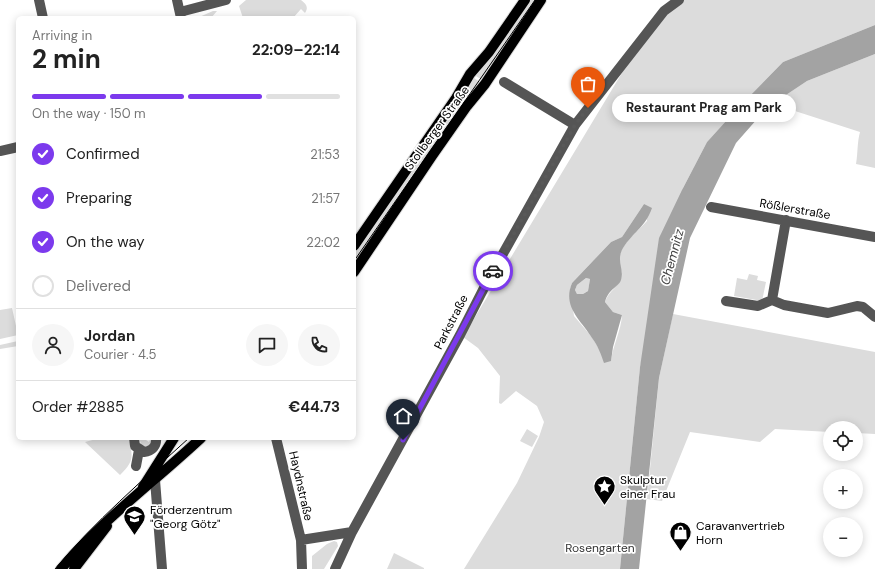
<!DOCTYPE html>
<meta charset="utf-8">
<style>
:root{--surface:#fff;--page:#f6f6f6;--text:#222;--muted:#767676;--line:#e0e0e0;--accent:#7c3aed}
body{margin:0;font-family:"DM Sans",sans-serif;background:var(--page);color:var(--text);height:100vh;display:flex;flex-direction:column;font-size:15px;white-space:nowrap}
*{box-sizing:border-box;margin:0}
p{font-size:13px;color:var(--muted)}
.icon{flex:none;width:22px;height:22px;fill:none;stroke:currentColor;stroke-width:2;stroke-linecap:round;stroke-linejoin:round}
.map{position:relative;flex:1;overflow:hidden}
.sheet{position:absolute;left:16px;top:16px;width:340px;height:424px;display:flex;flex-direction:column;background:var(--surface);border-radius:6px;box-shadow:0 2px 10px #0003}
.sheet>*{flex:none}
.fabs{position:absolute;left:823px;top:421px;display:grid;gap:8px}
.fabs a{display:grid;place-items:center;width:40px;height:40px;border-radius:50%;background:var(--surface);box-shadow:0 2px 10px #0003;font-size:20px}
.pin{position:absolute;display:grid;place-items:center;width:34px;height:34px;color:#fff;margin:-41px -17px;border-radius:50% 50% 50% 0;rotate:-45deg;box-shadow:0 0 4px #0007}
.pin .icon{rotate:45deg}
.courier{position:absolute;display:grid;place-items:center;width:40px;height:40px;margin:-20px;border:3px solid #7c3aed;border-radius:50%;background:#fff;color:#222;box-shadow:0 1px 5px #0007}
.bubble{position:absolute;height:28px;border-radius:14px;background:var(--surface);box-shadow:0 2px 10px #0003;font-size:13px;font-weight:700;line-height:28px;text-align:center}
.overview em{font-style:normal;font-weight:700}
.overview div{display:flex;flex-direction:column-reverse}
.overview{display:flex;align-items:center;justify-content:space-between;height:68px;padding:0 16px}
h1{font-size:26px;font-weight:700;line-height:30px}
.bar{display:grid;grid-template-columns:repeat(4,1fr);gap:6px 4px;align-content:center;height:48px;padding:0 16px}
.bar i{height:5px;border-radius:3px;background:var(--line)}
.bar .current{background:var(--accent)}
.bar p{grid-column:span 4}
.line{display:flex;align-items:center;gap:10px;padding:0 16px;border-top:1px solid var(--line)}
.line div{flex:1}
.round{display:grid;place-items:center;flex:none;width:42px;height:42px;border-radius:21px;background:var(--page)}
ol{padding:0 16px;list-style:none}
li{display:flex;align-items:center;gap:12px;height:44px}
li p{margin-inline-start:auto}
li .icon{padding:4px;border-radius:50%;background:var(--accent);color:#fff;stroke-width:4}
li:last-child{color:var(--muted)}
li i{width:22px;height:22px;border:2px solid var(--line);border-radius:50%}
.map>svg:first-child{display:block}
.green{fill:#dcdcdc;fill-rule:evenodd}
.water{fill:#a3a3a3;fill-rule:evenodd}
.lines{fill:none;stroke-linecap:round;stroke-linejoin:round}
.major-casing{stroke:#dbdbdb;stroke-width:12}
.minor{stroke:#555;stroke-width:10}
.major{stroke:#000;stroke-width:10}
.tram{stroke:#000;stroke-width:1}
.done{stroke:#595959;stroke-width:4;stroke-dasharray:0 7.2}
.route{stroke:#7c3aed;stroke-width:5}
.labels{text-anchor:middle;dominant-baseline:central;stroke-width:3.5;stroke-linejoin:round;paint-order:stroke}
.street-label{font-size:12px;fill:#000;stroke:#fff}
.poi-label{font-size:12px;fill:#000;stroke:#fff;text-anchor:start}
.park-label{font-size:12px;fill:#333;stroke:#fff}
.water-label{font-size:13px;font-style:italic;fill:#444;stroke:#fff}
</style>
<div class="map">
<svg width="875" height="569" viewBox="0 0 875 569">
<rect width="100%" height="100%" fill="#fff"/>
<path class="green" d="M 246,0 L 301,0 C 306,4 309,7 305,13 L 301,9 L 293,18 L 243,18 L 239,6 Z
M 527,0 L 538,0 L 482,80 L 476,76 L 478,72 L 476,70 Z
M 676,0 L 875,0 L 875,25 L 783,62 L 736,110 L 707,142 L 683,188 L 640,367 L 620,569 L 464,569 L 517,483 L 539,437 L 544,422 L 537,406 L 516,391 L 501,404 L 499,403 L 500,376 L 478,348 L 463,337 L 655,18 ZM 644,204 L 647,221 C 637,232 622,243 619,258 C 618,264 623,271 622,276 C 619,287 609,290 605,302 L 613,312 L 622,315 C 621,331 613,345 611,361 L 600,350 L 591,336 L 574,316 L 570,289 L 572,283 L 611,242 L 622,237 Z
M 213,11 L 217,11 L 211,18 L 197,18 Z
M 875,54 L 875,168 L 856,164 C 858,153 857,143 860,132 L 795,111 L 786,95 L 807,81 Z
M 474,78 L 480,82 L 354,268 L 354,250 Z
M 749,274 L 758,276 L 757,280 L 766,282 L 762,301 L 734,296 L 737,278 L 747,280 Z
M 586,278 L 590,279 L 588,291 L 583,294 L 577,294 L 575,290 L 577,285 Z
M 12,308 L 18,335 L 0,339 L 0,310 Z
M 673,314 L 875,352 L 875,434 L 856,433 L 856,428 L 830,428 L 830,432 L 775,429 L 760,442 L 690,432 L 662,501 L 647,499 L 659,378 Z
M 18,341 L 18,346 L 0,349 L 0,345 Z
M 527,429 L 538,436 L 532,447 L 520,441 Z
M 100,438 L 129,438 C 133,458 134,461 120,475 L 85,442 Z
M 139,438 L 143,438 L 149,442 L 151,438 L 152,442 L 148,447 C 141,446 141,444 139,438 Z
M 334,541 L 337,542 L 338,546 L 324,569 L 312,569 L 312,556 L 327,544 Z
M 394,553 L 424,568 L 424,569 L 387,569 Z"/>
<path class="water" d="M 875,25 L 875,54 L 807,81 L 786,95 L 758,118 L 736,143 L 690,238 L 659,378 L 639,569 L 620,569 L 640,367 L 659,238 L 682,190 L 707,142 L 736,110 L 783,62 Z
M 644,204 L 652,208 C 645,227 636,230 625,245 C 614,260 625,268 621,280 C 618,288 609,288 605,302 L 613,312 L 622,315 L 613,347 L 611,361 L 604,363 C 601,354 598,346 592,338 C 581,320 562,307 572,283 L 611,242 L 622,237 ZM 586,278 L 590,279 L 588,291 L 583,294 L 577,294 L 575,290 L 577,285 Z"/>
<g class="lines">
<defs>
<path id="major" d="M 354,246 L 456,98 L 470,74 L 489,52 L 525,0
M 354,272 L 432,156 L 467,106 L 485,84 L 541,0
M 143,487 L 174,438
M 61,569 C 102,520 154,482 201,438
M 74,569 L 107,526"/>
</defs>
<use href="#major" class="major-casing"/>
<path class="minor" d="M 39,0 L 43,18
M 177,0 L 181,18
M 180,12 L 226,0
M 504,82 L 575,125
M 0,151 L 18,147
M 711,207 L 875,237
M 786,220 L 772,300 L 784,305 L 828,313 L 857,306 L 863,307 L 875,317
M 726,301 L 758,306 L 772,300
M 134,438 L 135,446 L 144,452 C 152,451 157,446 156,438
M 276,438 L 301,540 L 302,569
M 136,466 L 139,450
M 155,480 L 162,569
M 301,540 L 352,532
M 335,569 L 352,532 L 460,335 L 486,284 L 575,125 L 664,11 L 679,0"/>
<use href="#major" class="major"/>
<path class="tram" d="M 354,261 L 535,0
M 55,569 C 95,521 143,480 189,438"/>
</g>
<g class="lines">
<path class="done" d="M 493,271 L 575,125 L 588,108"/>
<path class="route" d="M 403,440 L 493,271"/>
</g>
<defs>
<symbol id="sight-pin" viewBox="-11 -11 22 30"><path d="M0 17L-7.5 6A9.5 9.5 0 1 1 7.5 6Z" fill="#000" stroke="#fff"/><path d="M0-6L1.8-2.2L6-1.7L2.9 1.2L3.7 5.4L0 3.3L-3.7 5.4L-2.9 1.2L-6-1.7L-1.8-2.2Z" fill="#fff"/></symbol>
<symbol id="school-pin" viewBox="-11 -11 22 30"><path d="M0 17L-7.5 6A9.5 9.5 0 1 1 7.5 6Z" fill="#000" stroke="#fff"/><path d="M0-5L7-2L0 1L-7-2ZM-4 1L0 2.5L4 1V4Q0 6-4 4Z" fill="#fff"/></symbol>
<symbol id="shop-pin" viewBox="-11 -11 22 30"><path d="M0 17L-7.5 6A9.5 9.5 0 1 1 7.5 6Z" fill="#000" stroke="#fff"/><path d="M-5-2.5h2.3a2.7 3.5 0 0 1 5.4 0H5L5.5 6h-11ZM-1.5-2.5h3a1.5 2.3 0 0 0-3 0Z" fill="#fff"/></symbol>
</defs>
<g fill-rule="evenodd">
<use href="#sight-pin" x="592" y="474" width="25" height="34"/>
<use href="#school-pin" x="122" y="504" width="25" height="34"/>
<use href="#shop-pin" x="668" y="520" width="25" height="34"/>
</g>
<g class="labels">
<g class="street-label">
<text transform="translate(437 128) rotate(-54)">Stollberger Straße</text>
<text transform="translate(795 209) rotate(10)">Rößlerstraße</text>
<text transform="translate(451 322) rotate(-63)">Parkstraße</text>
<text transform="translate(301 486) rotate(77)">Haydnstraße</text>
</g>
<g class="poi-label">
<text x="620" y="480">Skulptur<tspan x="620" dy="14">einer Frau</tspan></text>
<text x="150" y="510">Förderzentrum<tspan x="150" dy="14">"Georg Götz"</tspan></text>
<text x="696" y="526">Caravanvertrieb<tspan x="696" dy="14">Horn</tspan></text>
</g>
<g class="park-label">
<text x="600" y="548">Rosengarten</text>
</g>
<g class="water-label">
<text transform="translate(672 257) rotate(-75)">Chemnitz</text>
</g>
</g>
</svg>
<div class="fabs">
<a><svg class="icon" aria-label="locate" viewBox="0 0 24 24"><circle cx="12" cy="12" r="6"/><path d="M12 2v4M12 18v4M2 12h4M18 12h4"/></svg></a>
<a>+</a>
<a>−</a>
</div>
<div class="pin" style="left:588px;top:108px;background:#ea580c"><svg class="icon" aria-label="bag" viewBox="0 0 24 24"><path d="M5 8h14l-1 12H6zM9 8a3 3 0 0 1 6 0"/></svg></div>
<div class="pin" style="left:403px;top:440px;background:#1f2937"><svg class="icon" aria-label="home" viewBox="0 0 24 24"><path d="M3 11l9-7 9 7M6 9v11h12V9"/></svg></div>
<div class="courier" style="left:493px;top:271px"><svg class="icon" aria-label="car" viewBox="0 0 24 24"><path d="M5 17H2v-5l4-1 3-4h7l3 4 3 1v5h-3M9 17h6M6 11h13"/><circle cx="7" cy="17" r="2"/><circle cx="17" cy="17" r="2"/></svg></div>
<div class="bubble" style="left:612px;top:94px;width:184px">Restaurant Prag am Park</div>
<section class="sheet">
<div class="overview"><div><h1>2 min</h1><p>Arriving in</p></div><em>22:09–22:14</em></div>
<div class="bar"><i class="current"></i><i class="current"></i><i class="current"></i><i></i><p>On the way · 150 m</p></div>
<ol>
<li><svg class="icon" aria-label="check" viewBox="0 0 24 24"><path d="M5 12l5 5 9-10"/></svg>Confirmed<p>21:53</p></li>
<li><svg class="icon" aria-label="check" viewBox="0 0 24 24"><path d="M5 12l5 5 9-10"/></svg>Preparing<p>21:57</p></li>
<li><svg class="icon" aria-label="check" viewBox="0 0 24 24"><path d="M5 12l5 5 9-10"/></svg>On the way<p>22:02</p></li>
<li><i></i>Delivered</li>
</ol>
<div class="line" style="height:72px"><a class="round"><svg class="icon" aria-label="person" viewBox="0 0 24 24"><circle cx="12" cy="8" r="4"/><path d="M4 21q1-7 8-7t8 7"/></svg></a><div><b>Jordan</b><p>Courier · 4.5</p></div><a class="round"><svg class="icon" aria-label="chat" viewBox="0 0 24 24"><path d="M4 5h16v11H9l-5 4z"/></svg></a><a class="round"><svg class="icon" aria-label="phone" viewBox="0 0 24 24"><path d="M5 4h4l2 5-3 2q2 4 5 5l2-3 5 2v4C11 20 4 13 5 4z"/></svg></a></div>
<div class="line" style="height:52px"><div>Order #2885</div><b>€44.73</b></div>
</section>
</div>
